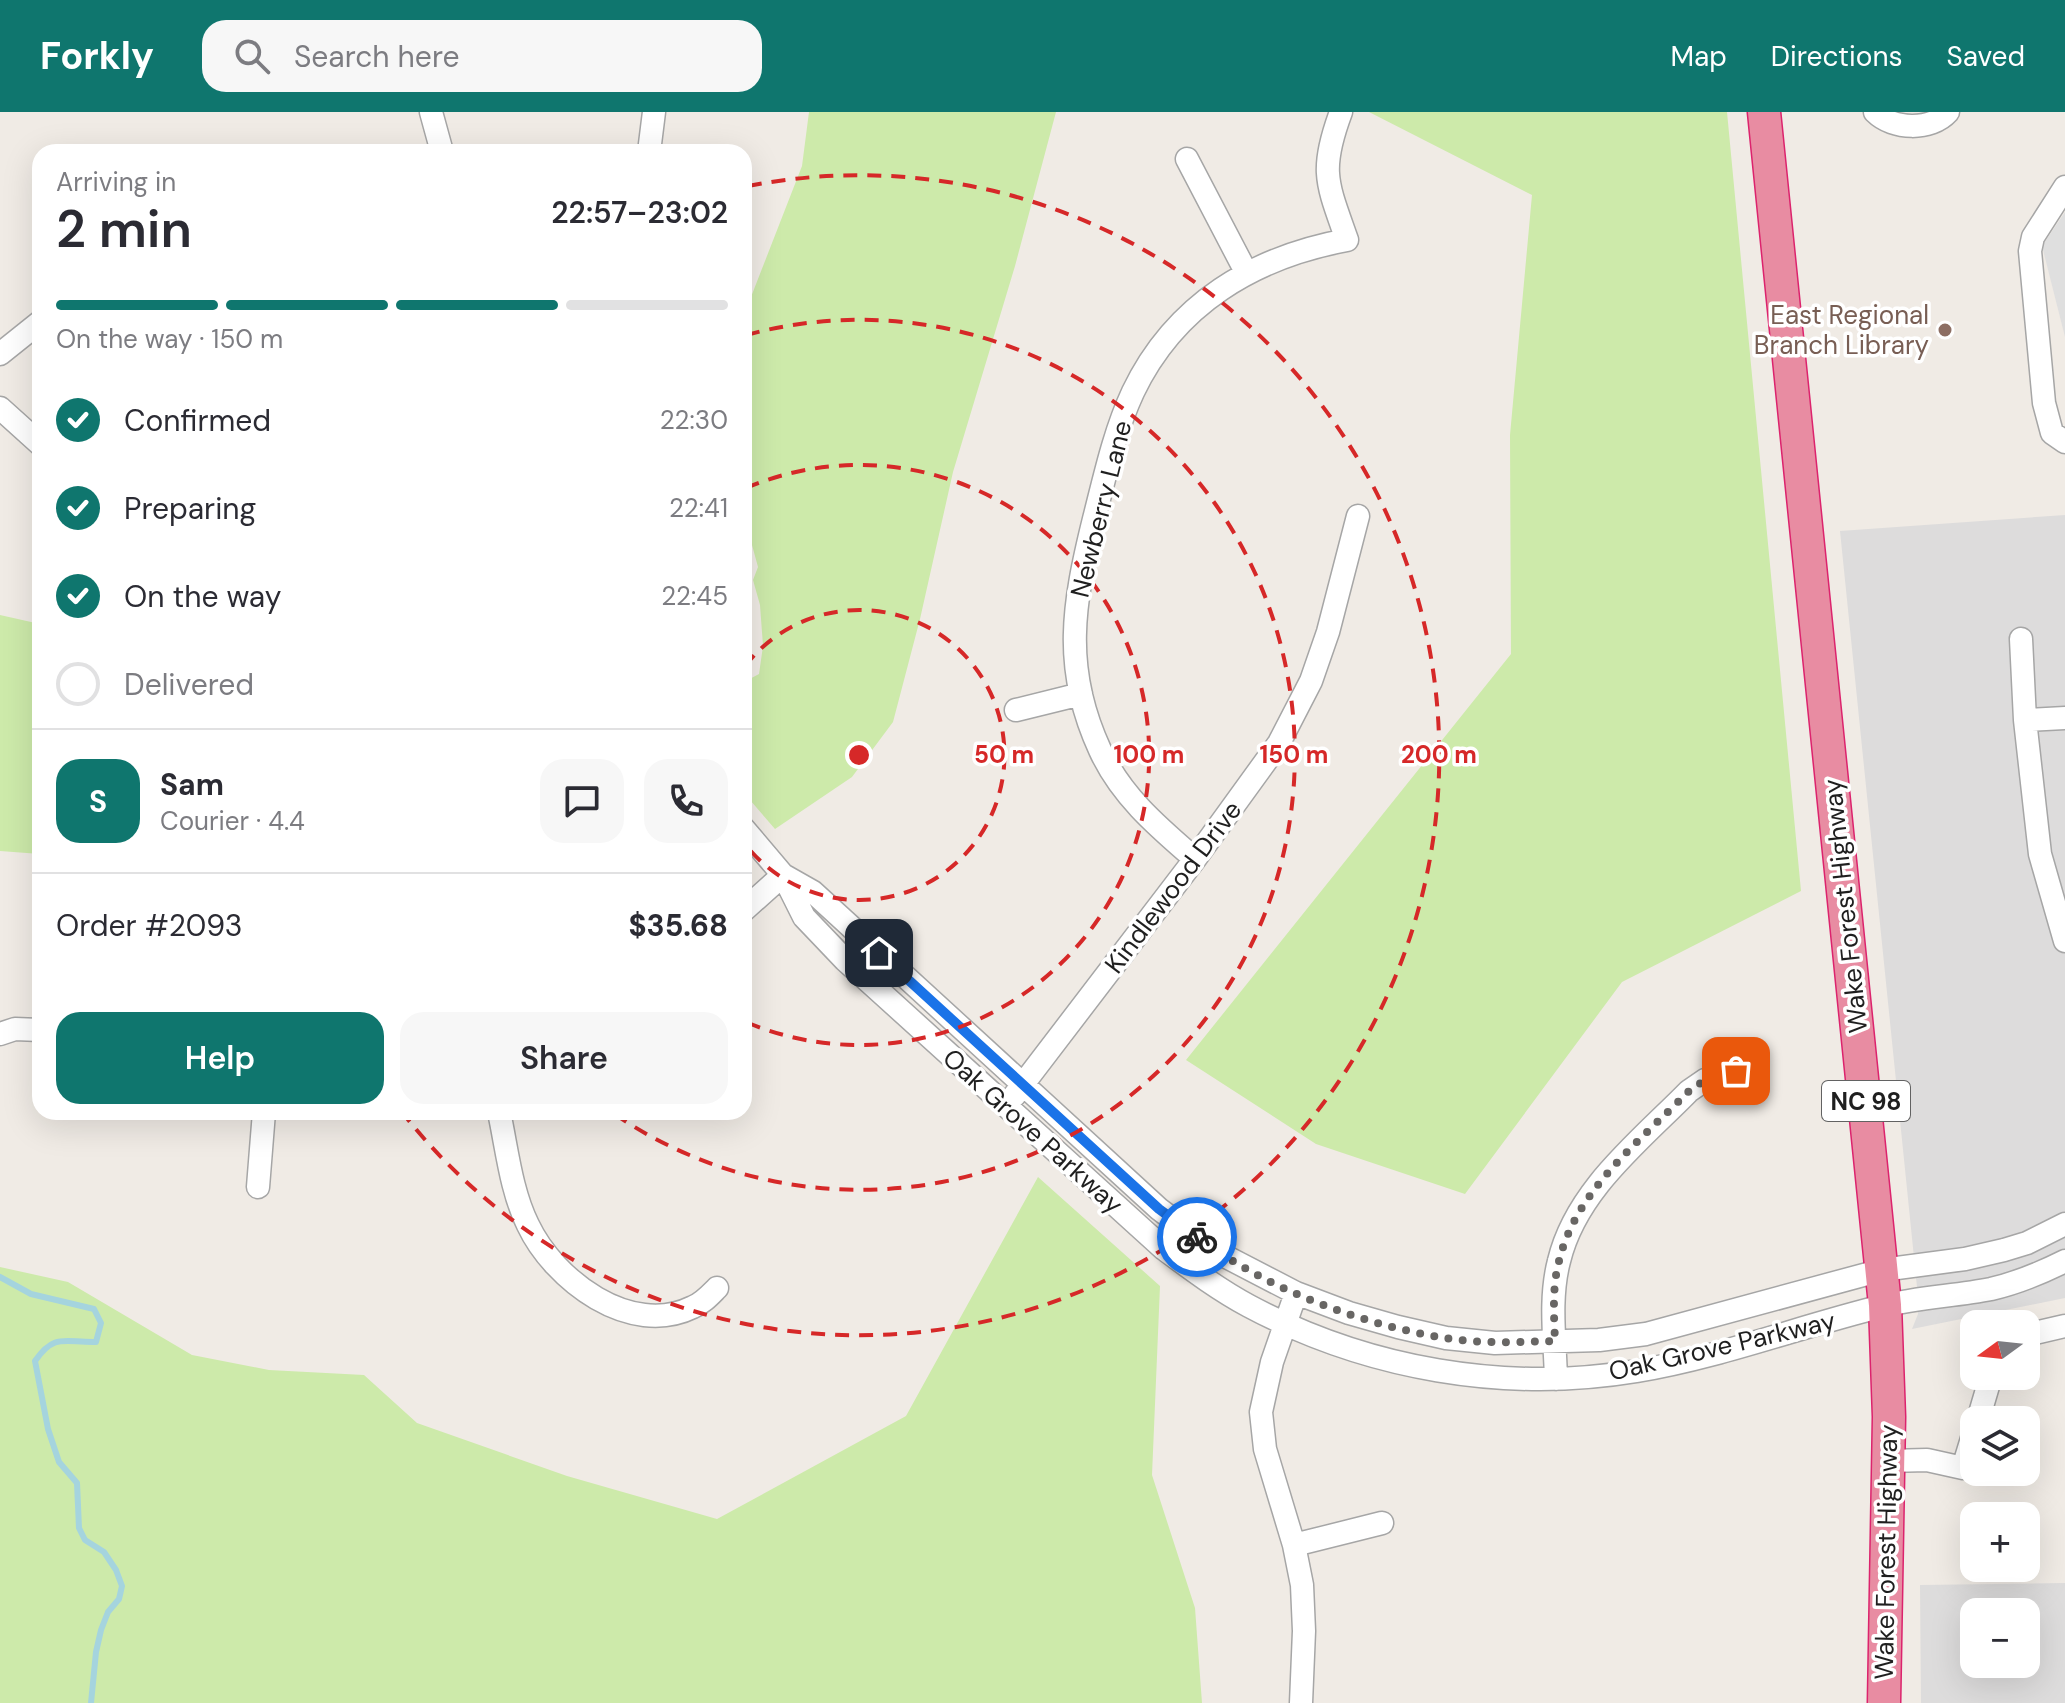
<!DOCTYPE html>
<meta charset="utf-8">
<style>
:root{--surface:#fff;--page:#f7f7f7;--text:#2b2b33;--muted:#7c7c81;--line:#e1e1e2;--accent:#0f766e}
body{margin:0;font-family:"DM Sans",sans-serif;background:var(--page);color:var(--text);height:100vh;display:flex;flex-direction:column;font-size:30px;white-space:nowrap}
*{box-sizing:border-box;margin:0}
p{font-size:26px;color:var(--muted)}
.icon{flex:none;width:44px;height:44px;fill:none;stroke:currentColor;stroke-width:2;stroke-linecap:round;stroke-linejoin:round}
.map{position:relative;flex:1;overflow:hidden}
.sheet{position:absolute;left:32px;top:32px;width:720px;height:976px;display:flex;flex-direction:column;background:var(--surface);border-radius:24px;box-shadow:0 8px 32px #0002}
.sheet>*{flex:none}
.needle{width:52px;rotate:255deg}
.controls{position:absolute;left:1960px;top:1198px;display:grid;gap:16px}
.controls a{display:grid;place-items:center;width:80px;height:80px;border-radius:16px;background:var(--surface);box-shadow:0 8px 32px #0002;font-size:40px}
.pin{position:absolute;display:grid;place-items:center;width:68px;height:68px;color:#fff;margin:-34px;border-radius:16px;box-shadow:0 4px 12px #0006}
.courier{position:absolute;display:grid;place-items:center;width:80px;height:80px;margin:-40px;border:6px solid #1a73e8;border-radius:50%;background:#fff;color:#222;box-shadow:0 2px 10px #0007}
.summary em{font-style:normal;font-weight:600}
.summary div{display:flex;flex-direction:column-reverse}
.summary{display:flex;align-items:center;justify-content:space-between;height:136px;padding:0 24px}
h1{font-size:52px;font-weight:600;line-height:60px}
.bar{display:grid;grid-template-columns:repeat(4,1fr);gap:12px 8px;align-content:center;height:96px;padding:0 24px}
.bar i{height:10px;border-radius:6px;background:var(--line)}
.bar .selected{background:var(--accent)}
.bar p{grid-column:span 4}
.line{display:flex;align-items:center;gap:20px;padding:0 24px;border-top:2px solid var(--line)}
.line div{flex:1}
.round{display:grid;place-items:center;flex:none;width:84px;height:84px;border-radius:24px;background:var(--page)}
ol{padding:0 24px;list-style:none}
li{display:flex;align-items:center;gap:24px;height:88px}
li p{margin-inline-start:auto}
li .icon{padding:8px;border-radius:50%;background:var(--accent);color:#fff;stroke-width:4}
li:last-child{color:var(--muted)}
li i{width:44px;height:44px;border:4px solid var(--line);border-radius:50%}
.button{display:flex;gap:16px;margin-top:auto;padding:16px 24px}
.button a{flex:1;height:92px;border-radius:24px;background:var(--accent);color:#fff;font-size:32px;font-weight:600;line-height:92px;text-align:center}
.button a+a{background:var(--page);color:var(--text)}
header{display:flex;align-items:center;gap:48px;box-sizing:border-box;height:112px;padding:0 40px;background:var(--accent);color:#fff}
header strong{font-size:38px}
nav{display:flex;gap:44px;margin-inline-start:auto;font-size:28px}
.search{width:560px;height:72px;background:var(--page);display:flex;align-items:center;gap:20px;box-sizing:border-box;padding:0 28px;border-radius:24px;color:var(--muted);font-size:30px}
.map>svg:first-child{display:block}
.residential{fill:#dddcdc;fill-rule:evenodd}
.grass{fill:#cdeaaa}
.parking{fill:#dfdfdf}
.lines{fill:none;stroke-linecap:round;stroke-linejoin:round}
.stream{stroke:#a5d4de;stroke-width:6}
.minor-casing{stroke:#a6a6a6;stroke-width:25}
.highway-casing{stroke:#dc236d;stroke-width:35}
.minor{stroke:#fff;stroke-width:22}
.highway{stroke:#e88ca2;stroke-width:32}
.done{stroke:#686664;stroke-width:8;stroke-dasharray:0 14.4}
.route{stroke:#1a73e8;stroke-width:10}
.ring{fill:none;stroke:#d62828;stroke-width:4;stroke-dasharray:14 10}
.education-dot{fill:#8d6e63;stroke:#fff;stroke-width:3}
.labels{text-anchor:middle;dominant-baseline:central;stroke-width:7;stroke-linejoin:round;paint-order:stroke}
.shield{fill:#fff;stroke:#626262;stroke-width:2}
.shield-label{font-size:24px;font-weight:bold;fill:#1f1f1f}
.education-label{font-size:26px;fill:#785e54;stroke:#fff;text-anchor:end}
.street-label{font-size:26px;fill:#1f1f1f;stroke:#fff}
.centre{fill:#d62828;stroke:#fff;stroke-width:4}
.ring-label{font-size:24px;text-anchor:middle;font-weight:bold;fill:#d62828;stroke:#fff;stroke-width:7;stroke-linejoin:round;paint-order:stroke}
</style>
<header>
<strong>Forkly</strong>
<div class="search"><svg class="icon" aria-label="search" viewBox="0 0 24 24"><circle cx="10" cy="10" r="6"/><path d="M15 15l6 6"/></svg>Search here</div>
<nav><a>Map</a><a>Directions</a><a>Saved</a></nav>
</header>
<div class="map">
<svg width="2065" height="1591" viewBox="0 0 2065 1591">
<rect width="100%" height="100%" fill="#f0ebe5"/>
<path class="residential" d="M 2065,403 L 2065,1186 L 1912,1217 L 1918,1202 L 1917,1175 L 1840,419 Z
M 2065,1471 L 2065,1591 L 1921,1591 L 1920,1473 ZM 1974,1500 L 2026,1500 L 2026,1552 L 1974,1552 Z"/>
<path class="grass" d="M 809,0 L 1056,0 L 1015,154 L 953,360 L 920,507 L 893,610 L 852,665 L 775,717 L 744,681 L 744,570 L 759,562 L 763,534 L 760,493 L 753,468 L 758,455 L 749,422 L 744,418 L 744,203 L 802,54 Z
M 1369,0 L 1727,0 L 1801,779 L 1622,870 L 1465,1082 L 1316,1032 L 1186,948 L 1511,542 L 1510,323 L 1532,83 Z
M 0,503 L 40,512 L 40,742 L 0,739 Z
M 1038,1065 L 1160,1174 L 1152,1363 L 1195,1496 L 1202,1591 L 0,1591 L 0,1155 L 68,1170 L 192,1243 L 269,1258 L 364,1263 L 417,1311 L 567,1364 L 717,1407 L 906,1304 Z"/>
<path class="parking" d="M 2065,100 L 2065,225 L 2042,134 Z"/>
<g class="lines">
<path class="stream" d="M 0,1165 L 31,1182 L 94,1197 L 101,1211 L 96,1230 C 66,1231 55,1220 35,1249 L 48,1317 L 59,1350 L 77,1371 L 79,1416 L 85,1428 L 104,1440 L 116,1458 L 122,1474 L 119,1487 L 108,1500 L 101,1518 L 96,1540 L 91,1591"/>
<defs>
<path id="minor" d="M 431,0 L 442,40
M 1875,0 C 1893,18 1931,19 1948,0
M 649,40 L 654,0
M 1187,47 L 1246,160
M 2065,75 L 2033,125 L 2030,139 L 2044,291 L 2052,321 L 2065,330
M 0,242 L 40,210
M 0,296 L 40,332
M 2021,527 L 2025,608 L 2040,742 L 2065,829
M 1016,598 L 1081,582
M 2025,608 L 2065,606
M 744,717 L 783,763 L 804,805 L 845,848 L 1164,1137 C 1191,1157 1219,1178 1249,1194 C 1367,1257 1505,1281 1637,1259 C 1721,1245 1801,1214 1883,1194 C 1919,1185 1956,1184 1991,1177 C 2017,1171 2041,1161 2065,1149
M 1195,747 C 1158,715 1121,684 1100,638 C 1062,556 1073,492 1094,407 C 1105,364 1114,321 1133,280 C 1175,192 1254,145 1347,128 C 1327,71 1319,59 1341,0
M 783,763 L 813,780 L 1159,1097 L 1215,1139 L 1296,1181 L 1349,1201 L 1398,1215 L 1446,1226 L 1495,1231 L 1599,1228 L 1646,1222 L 1882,1158 L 1965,1147 L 2004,1138 L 2027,1131 L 2065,1112
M 744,798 L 783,763
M 0,922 L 15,917 L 40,918
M 1014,984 L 1195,747 L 1279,631 L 1311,569 L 1328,520 L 1358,404
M 499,1000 C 507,1037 511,1079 528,1113 C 554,1168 630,1226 693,1195 C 703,1191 710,1183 717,1176
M 258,1075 L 264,1000
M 1296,1181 L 1272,1250 L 1261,1300 L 1265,1337 L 1294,1433 L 1302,1473 L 1304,1519 L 1301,1591
M 2026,1223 L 2065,1214
M 1556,1267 C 1555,1228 1549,1187 1559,1149 C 1576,1078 1640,1029 1689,979 L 1705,968 L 1736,959
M 1978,1308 L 1991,1264
M 1888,1349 L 1927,1348 L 1963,1356 L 1974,1320
M 1294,1433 L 1382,1411"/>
<path id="highway" d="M 1764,0 L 1885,1193 L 1889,1305 L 1884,1591"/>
</defs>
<use href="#minor" class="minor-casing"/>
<use href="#highway" class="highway-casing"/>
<use href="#minor" class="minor"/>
<use href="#highway" class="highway"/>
</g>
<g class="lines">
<path class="done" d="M 1197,1125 C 1267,1177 1359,1212 1445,1226 C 1481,1232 1519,1230 1555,1229 C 1554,1203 1552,1175 1559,1149 C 1576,1078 1640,1029 1689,979 L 1705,968 L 1736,959"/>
<path class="route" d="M 879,841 L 1159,1097 L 1197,1125"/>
</g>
<g class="ring">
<path d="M745 554A145 145 0 1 1 745 732"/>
<path d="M746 376A290 290 0 1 1 746 910"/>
<path d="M746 223A435 435 0 1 1 613 1001"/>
<path d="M748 74A580 580 0 1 1 402 1000"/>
</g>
<circle class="education-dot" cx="1945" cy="218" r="8"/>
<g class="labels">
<rect class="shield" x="1822" y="969" width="88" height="40" rx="6"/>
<g class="shield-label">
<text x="1866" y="989">NC 98</text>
</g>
<g class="education-label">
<text x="1929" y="203">East Regional<tspan x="1929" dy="30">Branch Library</tspan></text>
</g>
<g class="street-label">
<text transform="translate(1101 397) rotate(-76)">Newberry Lane</text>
<text transform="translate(1173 775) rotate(-53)">Kindlewood Drive</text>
<text transform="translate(1845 794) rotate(-96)">Wake Forest Highway</text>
<text transform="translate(1033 1019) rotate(42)">Oak Grove Parkway</text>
<text transform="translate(1722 1234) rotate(-13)">Oak Grove Parkway</text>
<text transform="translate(1886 1440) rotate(-89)">Wake Forest Highway</text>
</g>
</g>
<circle cx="859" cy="643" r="12" class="centre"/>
<g class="ring-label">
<text x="1004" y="651">50 m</text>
<text x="1149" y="651">100 m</text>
<text x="1294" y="651">150 m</text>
<text x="1439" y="651">200 m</text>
</g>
</svg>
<div class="controls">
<a><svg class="needle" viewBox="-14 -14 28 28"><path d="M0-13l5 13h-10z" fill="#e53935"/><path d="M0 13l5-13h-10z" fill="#7c7c81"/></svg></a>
<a><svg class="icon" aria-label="layers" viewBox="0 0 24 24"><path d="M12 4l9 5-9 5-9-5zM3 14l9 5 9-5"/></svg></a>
<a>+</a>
<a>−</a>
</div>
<div class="pin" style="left:1736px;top:959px;background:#ea580c"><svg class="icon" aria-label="bag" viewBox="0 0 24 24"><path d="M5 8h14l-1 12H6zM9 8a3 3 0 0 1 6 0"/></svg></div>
<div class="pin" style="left:879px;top:841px;background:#1f2937"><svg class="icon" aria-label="home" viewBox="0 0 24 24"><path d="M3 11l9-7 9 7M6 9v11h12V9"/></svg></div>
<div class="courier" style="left:1197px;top:1125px"><svg class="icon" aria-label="bike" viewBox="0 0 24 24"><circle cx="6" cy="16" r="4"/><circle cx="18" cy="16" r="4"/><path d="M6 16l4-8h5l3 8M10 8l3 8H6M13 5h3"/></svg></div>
<section class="sheet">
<div class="summary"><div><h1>2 min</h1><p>Arriving in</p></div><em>22:57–23:02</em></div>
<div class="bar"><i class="selected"></i><i class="selected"></i><i class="selected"></i><i></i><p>On the way · 150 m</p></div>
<ol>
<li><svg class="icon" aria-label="check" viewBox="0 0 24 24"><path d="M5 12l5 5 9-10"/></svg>Confirmed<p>22:30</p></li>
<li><svg class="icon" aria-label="check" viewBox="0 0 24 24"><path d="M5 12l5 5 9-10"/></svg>Preparing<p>22:41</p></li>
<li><svg class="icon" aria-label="check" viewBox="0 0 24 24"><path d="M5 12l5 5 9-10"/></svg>On the way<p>22:45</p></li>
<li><i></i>Delivered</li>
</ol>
<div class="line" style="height:144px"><b class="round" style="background:var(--accent);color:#fff">S</b><div><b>Sam</b><p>Courier · 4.4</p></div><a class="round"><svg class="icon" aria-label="chat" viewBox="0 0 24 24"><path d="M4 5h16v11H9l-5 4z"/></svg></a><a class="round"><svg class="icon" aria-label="phone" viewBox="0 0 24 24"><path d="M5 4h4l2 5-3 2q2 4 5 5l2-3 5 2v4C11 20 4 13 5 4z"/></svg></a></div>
<div class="line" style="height:104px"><div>Order #2093</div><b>$35.68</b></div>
<div class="button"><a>Help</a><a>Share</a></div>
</section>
</div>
